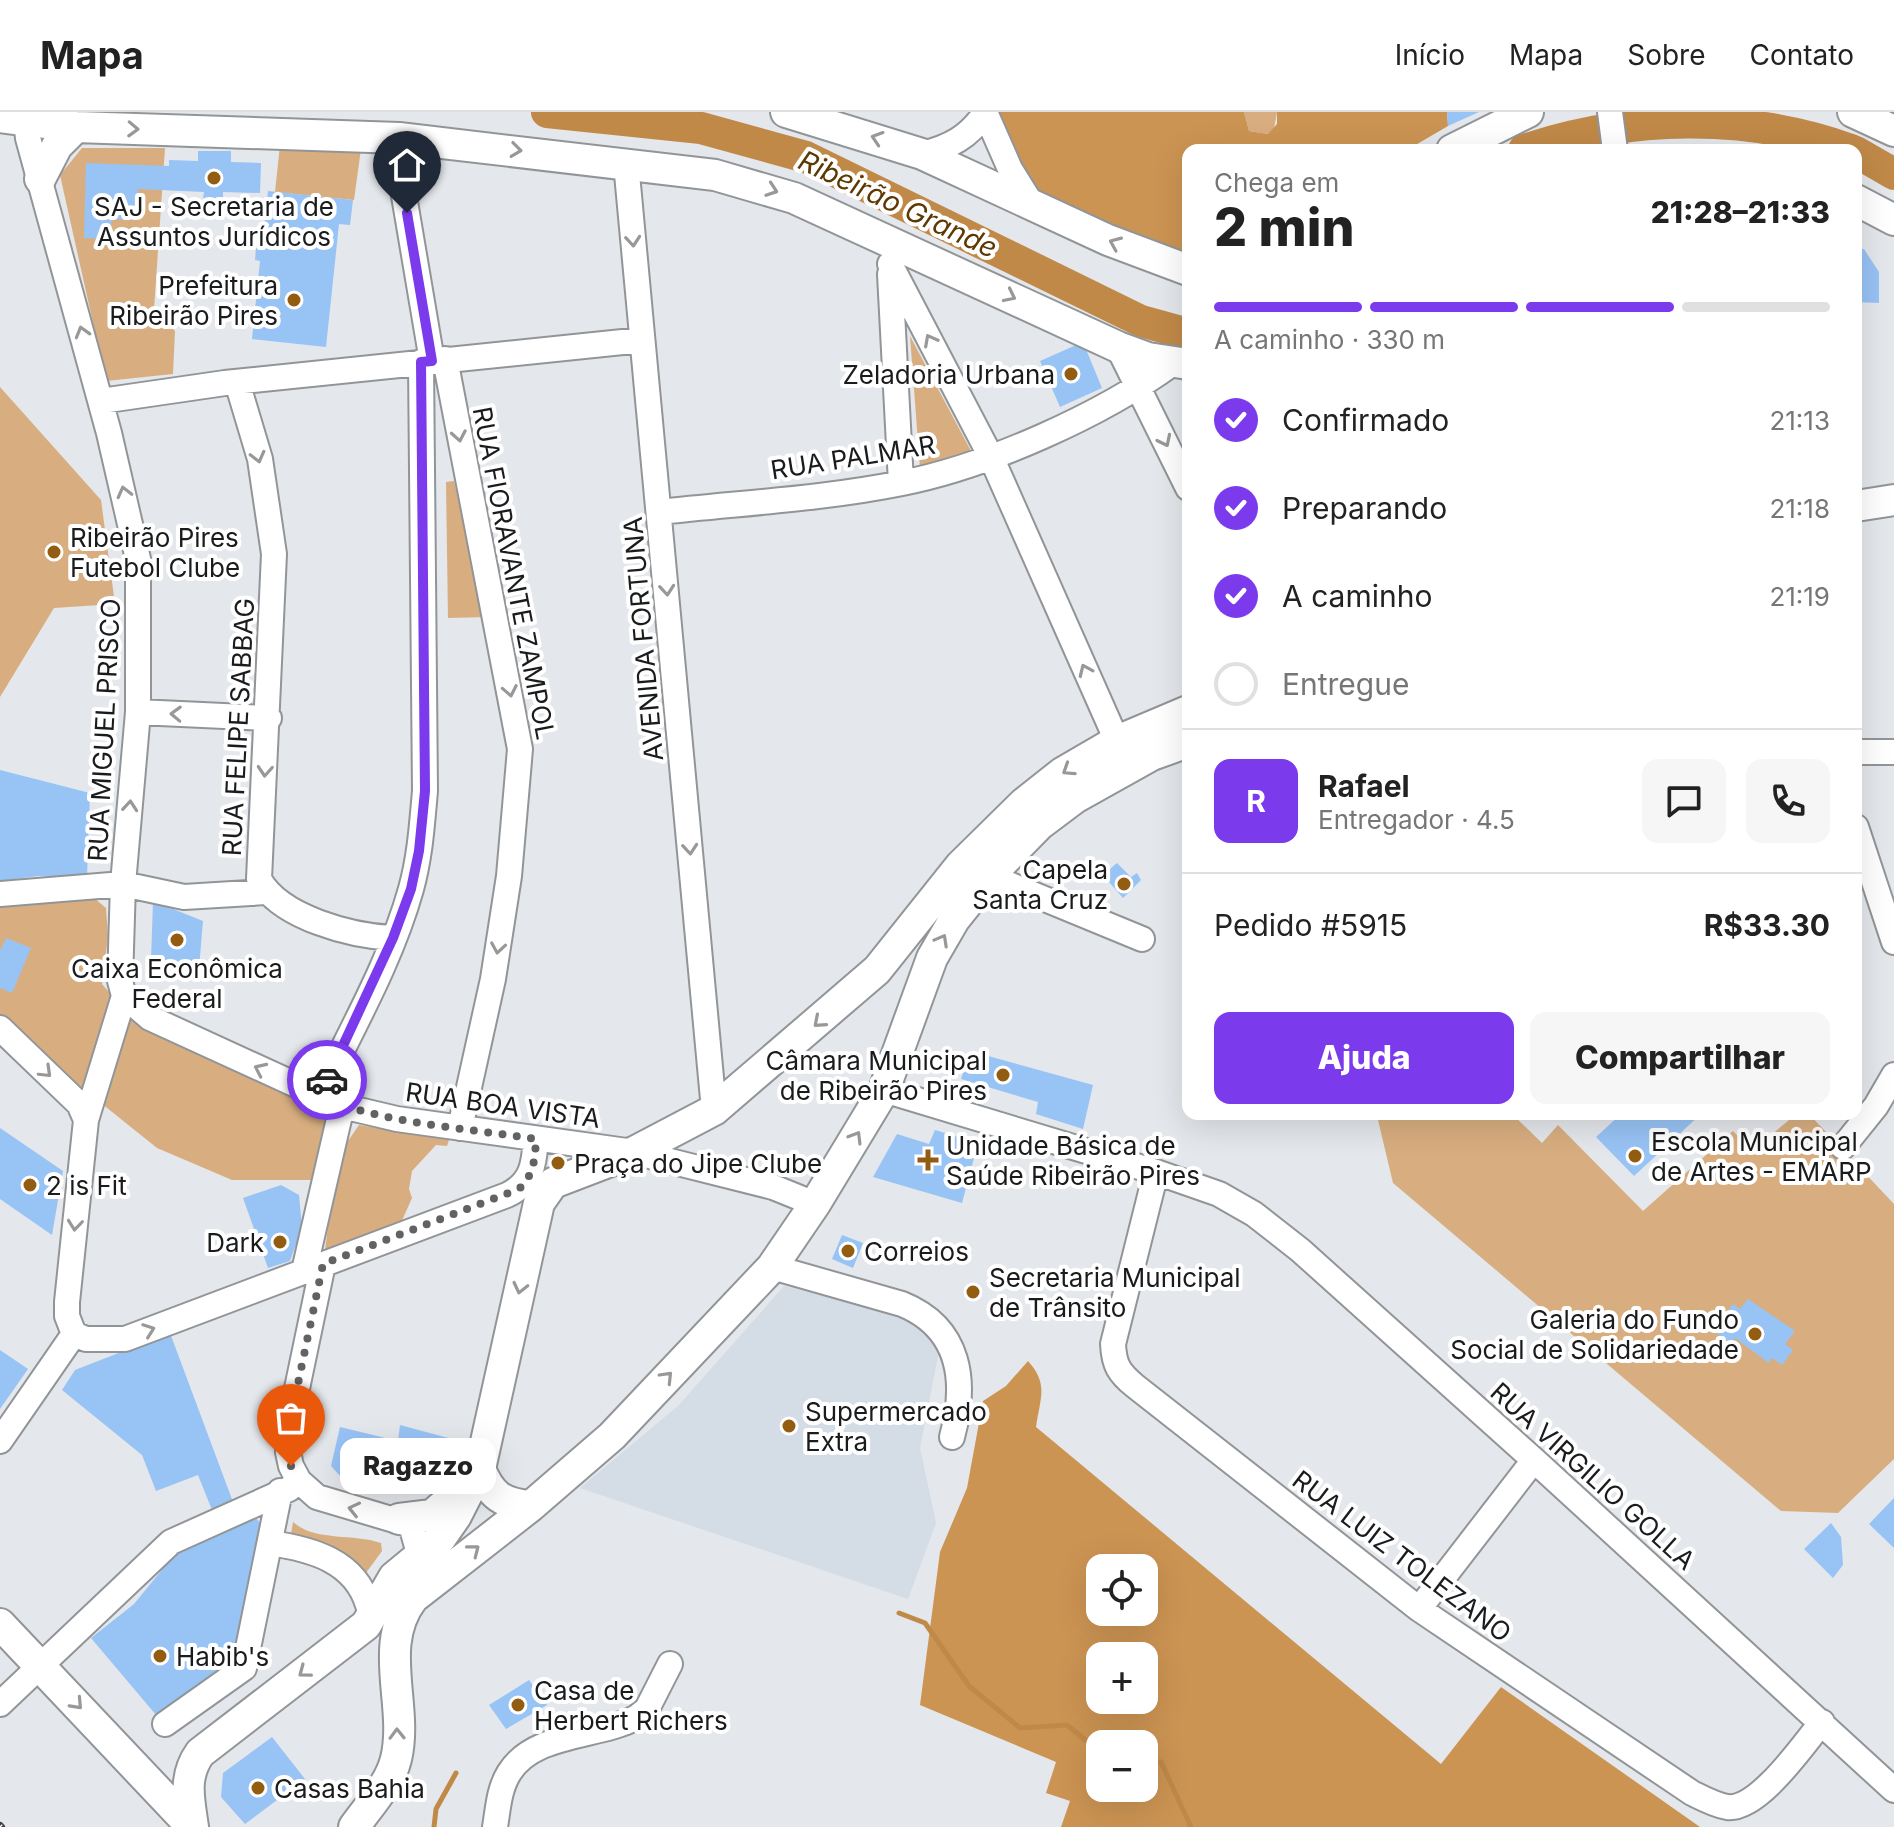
<!DOCTYPE html>
<html lang="pt">
<meta charset="utf-8">
<style>
:root{--surface:#fff;--page:#f6f6f6;--text:#222;--muted:#767676;--line:#e0e0e0;--accent:#7c3aed}
body{margin:0;font-family:Inter,sans-serif;background:var(--page);color:var(--text);height:100vh;display:flex;flex-direction:column;font-size:30px;white-space:nowrap}
*{box-sizing:border-box;margin:0}
p{font-size:26px;color:var(--muted)}
.icon{flex:none;width:44px;height:44px;fill:none;stroke:currentColor;stroke-width:2;stroke-linecap:round;stroke-linejoin:round}
.map{position:relative;flex:1;overflow:hidden}
.drawer{position:absolute;left:1182px;top:32px;width:680px;height:976px;display:flex;flex-direction:column;background:var(--surface);border-radius:16px;box-shadow:0 8px 32px #0002}
.drawer>*{flex:none}
.buttons{position:absolute;left:1086px;top:1442px;display:grid;gap:16px}
.buttons a{display:grid;place-items:center;width:72px;height:72px;border-radius:16px;background:var(--surface);box-shadow:0 8px 32px #0002;font-size:40px}
.pin{position:absolute;display:grid;place-items:center;width:68px;height:68px;color:#fff;margin:-82px -34px;border-radius:50% 50% 50% 0;rotate:-45deg;box-shadow:0 0 8px #0007}
.pin .icon{rotate:45deg}
.courier{position:absolute;display:grid;place-items:center;width:80px;height:80px;margin:-40px;border:6px solid #7c3aed;border-radius:50%;background:#fff;color:#222;box-shadow:0 2px 10px #0007}
.bubble{position:absolute;height:56px;border-radius:16px;background:var(--surface);box-shadow:0 8px 32px #0002;font-size:26px;font-weight:800;line-height:56px;text-align:center}
.overview em{font-style:normal;font-weight:800}
.overview div{display:flex;flex-direction:column-reverse}
.overview{display:flex;align-items:center;justify-content:space-between;height:136px;padding:0 32px}
h1{font-size:52px;font-weight:800;line-height:60px}
.bar{display:grid;grid-template-columns:repeat(4,1fr);gap:12px 8px;align-content:center;height:96px;padding:0 32px}
.bar i{height:10px;border-radius:6px;background:var(--line)}
.bar .current{background:var(--accent)}
.bar p{grid-column:span 4}
.line{display:flex;align-items:center;gap:20px;padding:0 32px;border-top:2px solid var(--line)}
.line div{flex:1}
.round{display:grid;place-items:center;flex:none;width:84px;height:84px;border-radius:16px;background:var(--page)}
ol{padding:0 32px;list-style:none}
li{display:flex;align-items:center;gap:24px;height:88px}
li p{margin-inline-start:auto}
li .icon{padding:8px;border-radius:50%;background:var(--accent);color:#fff;stroke-width:4}
li:last-child{color:var(--muted)}
li i{width:44px;height:44px;border:4px solid var(--line);border-radius:50%}
.action{display:flex;gap:16px;margin-top:auto;padding:16px 32px}
.action a{flex:1;height:92px;border-radius:16px;background:var(--accent);color:#fff;font-size:32px;font-weight:800;line-height:92px;text-align:center}
.action a+a{background:var(--page);color:var(--text)}
header{display:flex;align-items:center;gap:48px;box-sizing:border-box;height:112px;padding:0 40px;background:var(--surface);border-bottom:2px solid var(--line)}
header strong{font-size:38px}
nav{display:flex;gap:44px;margin-inline-start:auto;font-size:28px}
.map>svg:first-child{display:block}
.built{fill:#d4dce6}
.green{fill:#d8ae80}
.forest{fill:#cc9453;fill-rule:evenodd}
.lines{fill:none;stroke-linecap:round;stroke-linejoin:round}
.stream{stroke:#c08948;stroke-width:5}
.river{stroke:#c08948;stroke-width:32}
.building{fill:#98c3f5}
.minor-casing{stroke:#929598;stroke-width:28}
.major-casing{stroke:#929598;stroke-width:34}
.minor{stroke:#fff;stroke-width:24}
.major{stroke:#fff;stroke-width:30}
.rail-casing{stroke:#3c3e3f;stroke-width:8}
.rail{stroke:#fff;stroke-width:5;stroke-dasharray:15;stroke-linecap:butt}
.oneway{stroke:#989899}
.done{stroke:#616264;stroke-width:8;stroke-dasharray:0 14.4}
.route{stroke:#7c3aed;stroke-width:10}
.poi-dot{fill:#925d11;stroke:#fff;stroke-width:3}
.labels{text-anchor:middle;dominant-baseline:central;stroke-width:8;stroke-linejoin:round;paint-order:stroke}
.poi-label{font-size:26px;fill:#1a1b1c;stroke:#fff;text-anchor:start}
.street-label{font-size:26px;fill:#1a1b1c;stroke:#fff}
.water-label{font-size:28px;font-style:italic;fill:#5d3801;stroke:#fff}
</style>
<header>
<strong>Mapa</strong>
<nav><a>Início</a><a>Mapa</a><a>Sobre</a><a>Contato</a></nav>
</header>
<div class="map">
<svg width="1894" height="1715" viewBox="0 0 1894 1715">
<rect width="100%" height="100%" fill="#e4e7eb"/>
<path class="built" d="M 784,1174 L 915,1206 L 939,1239 L 920,1336 L 936,1411 L 908,1487 L 580,1376 L 679,1293 Z"/>
<path class="green" d="M 1244,0 L 1277,0 L 1274,17 L 1268,22 L 1249,19 Z
M 280,33 L 361,37 L 354,88 L 275,80 Z
M 82,36 L 165,36 L 154,198 L 175,219 L 173,262 L 106,269 L 60,63 Z
M 910,224 L 971,339 L 920,357 Z
M 0,275 L 101,388 L 115,492 L 54,496 L 0,585 Z
M 454,369 L 488,505 L 448,506 L 446,370 Z
M 67,783 L 93,785 L 106,796 L 108,824 L 102,872 L 135,910 L 330,999 L 315,1068 L 232,1068 L 157,1036 L 0,910 L 0,795 Z
M 1353,1002 L 1512,1002 L 1542,1031 L 1558,1013 L 1643,1099 L 1733,1019 L 1752,1039 L 1796,1002 L 1809,1002 L 1894,1092 L 1894,1347 L 1838,1401 L 1781,1399 L 1393,1071 L 1378,1008 Z
M 359,1013 L 449,1028 L 447,1034 L 436,1033 L 412,1059 L 409,1077 L 412,1086 L 400,1113 L 325,1138 L 337,1045 Z
M 293,1410 C 316,1430 352,1421 381,1431 L 382,1439 L 363,1465 L 290,1428 Z"/>
<path class="forest" d="M 989,0 L 1244,0 L 1249,19 L 1268,22 L 1277,12 L 1277,0 L 1447,0 L 1448,14 L 1407,38 L 1188,38 L 1188,155 L 1046,97 Z
M 1028,1249 C 1049,1272 1040,1286 1036,1315 L 1441,1652 L 1501,1575 L 1700,1715 L 1061,1715 L 1070,1689 L 1046,1681 L 1056,1650 L 920,1593 L 940,1440 L 967,1376 L 983,1289 L 1006,1274 ZM 1100,1456 L 1144,1456 L 1144,1500 L 1100,1500 ZM 1100,1544 L 1144,1544 L 1144,1588 L 1100,1588 ZM 1100,1632 L 1144,1632 L 1144,1676 L 1100,1676 Z"/>
<g class="lines">
<path class="stream" d="M 899,1501 L 925,1511 L 969,1574 L 1020,1616 L 1067,1613 L 1100,1640
M 1144,1651 L 1161,1650 L 1191,1715
M 434,1715 L 436,1697 L 456,1661"/>
<path class="river" d="M 547,0 L 701,16 L 806,45 L 1141,209 L 1188,222
M 1524,38 C 1629,3 1747,0 1851,38
M 1856,40 L 1894,62"/>
</g>
<path class="building" d="M 1447,0 L 1479,0 L 1448,14 Z
M 198,39 L 231,39 L 231,50 L 261,51 L 260,81 L 223,80 L 223,87 L 203,86 L 204,80 L 138,77 L 135,108 L 112,107 L 108,127 L 84,126 L 86,51 L 169,54 L 169,48 L 198,49 Z
M 268,79 L 353,88 L 350,113 L 339,112 L 326,235 L 252,227 L 260,149 L 255,148 L 257,124 L 263,125 Z
M 1856,137 L 1864,137 L 1879,160 L 1879,191 L 1856,190 Z
M 1083,230 L 1102,276 L 1060,295 L 1040,249 Z
M 0,658 L 90,681 L 87,766 L 39,764 L 0,769 Z
M 1117,751 L 1131,765 L 1137,761 L 1141,768 L 1123,786 L 1103,763 Z
M 153,789 L 203,809 L 198,868 L 151,848 Z
M 6,826 L 31,836 L 12,881 L 0,876 L 0,839 Z
M 970,939 L 1093,973 L 1083,1017 L 1036,1002 L 1038,990 L 961,967 Z
M 1621,1002 L 1701,1002 L 1634,1064 L 1596,1025 Z
M 0,1016 L 63,1059 L 52,1123 L 0,1087 Z
M 935,1018 L 978,1031 L 962,1091 L 873,1065 L 897,1022 L 929,1032 Z
M 281,1073 L 299,1083 L 302,1115 L 290,1149 L 268,1156 L 243,1086 Z
M 842,1123 L 863,1131 L 853,1156 L 832,1147 Z
M 1748,1187 L 1795,1219 L 1785,1232 L 1793,1238 L 1782,1253 L 1772,1246 L 1769,1251 L 1735,1226 L 1731,1231 L 1713,1219 L 1733,1192 L 1740,1197 Z
M 170,1221 L 233,1390 L 212,1398 L 198,1363 L 156,1379 L 142,1343 L 62,1278 L 75,1258 Z
M 0,1238 L 28,1257 L 0,1297 Z
M 400,1313 L 467,1331 L 456,1376 L 442,1383 L 411,1381 L 341,1365 L 331,1354 L 340,1315 L 398,1329 Z
M 1894,1386 L 1894,1436 L 1869,1412 Z
M 253,1402 L 261,1412 L 229,1562 L 162,1610 L 91,1526 L 134,1492 L 174,1443 Z
M 1831,1411 L 1841,1425 L 1843,1453 L 1833,1466 L 1804,1437 Z
M 529,1568 L 547,1593 L 506,1617 L 489,1593 Z
M 272,1625 L 305,1667 L 245,1712 L 221,1685 L 223,1661 Z"/>
<g class="lines">
<defs>
<path id="minor" d="M 25,0 L 28,26 L 109,321 L 138,447 L 138,600 L 123,772 L 120,869 L 124,884 L 150,906 L 342,994 L 397,1007 L 634,1040 L 773,1075 L 815,1092
M 985,0 L 1010,57 L 1033,94
M 1610,0 L 1615,38
M 399,26 L 402,72 L 432,249
M 922,42 C 950,35 969,25 985,1
M 626,51 L 714,998
M 890,152 L 992,347 L 1117,629
M 890,162 L 901,371
M 1118,235 L 1188,376
M 445,247 L 520,637 L 509,764 L 493,867 L 460,1016
M 237,270 L 260,347 L 274,442 L 259,767 C 280,806 352,824 393,826
M 101,289 L 225,271 L 642,228
M 660,400 C 740,391 823,387 902,371 C 988,354 1102,303 1173,251
M 138,600 L 269,606
M 1856,640 L 1894,640
M 1856,715 L 1894,830
M 989,764 L 1142,827
M 0,782 L 123,772 L 184,785 L 266,780
M 0,916 L 79,992 L 86,1008
M 884,978 L 1156,1060 L 1219,1082 L 1254,1102 L 1300,1138 L 1534,1348 L 1894,1678
M 319,985 C 351,918 391,849 411,777 C 420,745 422,712 425,679 L 421,250
M 1843,1035 L 1876,994 L 1894,963
M 1156,1060 L 1113,1232 C 1114,1253 1119,1261 1135,1274 L 1419,1497 L 1692,1681 C 1702,1686 1715,1693 1727,1695 C 1758,1699 1803,1633 1822,1610
M 323,1152 L 290,1310 L 288,1340 L 291,1354 L 299,1369 L 317,1385 L 411,1413 L 418,1438 L 416,1459
M 772,1155 L 902,1192 C 961,1216 967,1270 952,1325
M 304,1159 L 342,994
M 74,1222 L 86,1227 L 125,1227 L 507,1083 C 532,1071 534,1053 536,1027
M 74,1222 L 67,1204 L 67,1190 L 86,1008 L 124,884
M 0,1329 L 74,1222
M 270,1431 C 312,1437 355,1449 368,1493
M 1419,1497 L 1534,1348
M 0,1592 L 171,1430 L 289,1377
M 165,1612 L 244,1556 L 280,1379
M 495,1715 C 498,1697 499,1677 509,1661 C 534,1620 599,1626 637,1605 L 647,1597 L 670,1552"/>
<path id="major" d="M 786,0 L 922,42 L 1108,128 L 1188,158
M 1853,0 L 1894,19
M 0,5 L 76,15 L 399,26 L 715,63 L 794,86 L 1118,235 L 1148,246 L 1188,252
M 1452,38 L 1528,0
M 40,67 L 57,34 L 76,15
M 1856,88 L 1894,108
M 1856,394 L 1894,388
M 480,1357 C 491,1384 503,1392 531,1394
M 399,1407 L 432,1403 L 462,1377
M 0,1512 L 192,1715
M 193,1715 C 189,1687 183,1665 200,1641 L 366,1513 L 394,1465 L 440,1427 L 456,1404 L 480,1357 L 539,1091 L 553,1071 L 634,1040 L 714,998 L 877,858 L 960,754 L 1024,691 L 1062,661 L 1117,629 L 1188,599
M 354,1715 C 369,1694 390,1672 396,1647 C 409,1593 376,1534 413,1486 L 531,1394 L 612,1324 L 772,1155 L 815,1092 L 884,978 L 932,846 L 954,808 L 989,764 L 1039,713 L 1075,686 L 1152,643 L 1188,630"/>
</defs>
<use href="#minor" class="minor-casing"/>
<use href="#major" class="major-casing"/>
<use href="#minor" class="minor"/>
<use href="#major" class="major"/>
<defs>
<path id="rail" d="M 0,1714 L 1,1715"/>
</defs>
<use href="#rail" class="rail-casing"/>
<use href="#rail" class="rail"/>
</g>
<defs><path id="oneway-chevron" d="M-2-3.5L2.5 0L-2 3.5" fill="none" stroke-width="1.6" stroke-linecap="round" stroke-linejoin="round" transform="scale(2)"/></defs>
<g class="oneway">
<use href="#oneway-chevron" transform="translate(133 17) rotate(2)"/>
<use href="#oneway-chevron" transform="translate(877 26) rotate(-162)"/>
<use href="#oneway-chevron" transform="translate(516 38) rotate(7)"/>
<use href="#oneway-chevron" transform="translate(772 78) rotate(19)"/>
<use href="#oneway-chevron" transform="translate(633 129) rotate(85)"/>
<use href="#oneway-chevron" transform="translate(1115 131) rotate(-157)"/>
<use href="#oneway-chevron" transform="translate(1010 184) rotate(26)"/>
<use href="#oneway-chevron" transform="translate(82 220) rotate(-106)"/>
<use href="#oneway-chevron" transform="translate(930 228) rotate(-118)"/>
<use href="#oneway-chevron" transform="translate(459 324) rotate(80)"/>
<use href="#oneway-chevron" transform="translate(1165 329) rotate(64)"/>
<use href="#oneway-chevron" transform="translate(258 345) rotate(76)"/>
<use href="#oneway-chevron" transform="translate(124 380) rotate(-104)"/>
<use href="#oneway-chevron" transform="translate(667 478) rotate(85)"/>
<use href="#oneway-chevron" transform="translate(1085 558) rotate(-114)"/>
<use href="#oneway-chevron" transform="translate(510 579) rotate(79)"/>
<use href="#oneway-chevron" transform="translate(176 602) rotate(-178)"/>
<use href="#oneway-chevron" transform="translate(1068 658) rotate(147)"/>
<use href="#oneway-chevron" transform="translate(265 659) rotate(94)"/>
<use href="#oneway-chevron" transform="translate(130 694) rotate(-85)"/>
<use href="#oneway-chevron" transform="translate(690 737) rotate(85)"/>
<use href="#oneway-chevron" transform="translate(942 828) rotate(-61)"/>
<use href="#oneway-chevron" transform="translate(498 836) rotate(99)"/>
<use href="#oneway-chevron" transform="translate(819 910) rotate(139)"/>
<use href="#oneway-chevron" transform="translate(260 957) rotate(-155)"/>
<use href="#oneway-chevron" transform="translate(46 960) rotate(44)"/>
<use href="#oneway-chevron" transform="translate(856 1025) rotate(-59)"/>
<use href="#oneway-chevron" transform="translate(75 1113) rotate(96)"/>
<use href="#oneway-chevron" transform="translate(520 1176) rotate(103)"/>
<use href="#oneway-chevron" transform="translate(149 1218) rotate(-20)"/>
<use href="#oneway-chevron" transform="translate(667 1265) rotate(-46)"/>
<use href="#oneway-chevron" transform="translate(354 1397) rotate(-167)"/>
<use href="#oneway-chevron" transform="translate(474 1438) rotate(-38)"/>
<use href="#oneway-chevron" transform="translate(304 1560) rotate(143)"/>
<use href="#oneway-chevron" transform="translate(77 1592) rotate(47)"/>
<use href="#oneway-chevron" transform="translate(397 1622) rotate(-91)"/>
</g>
<g class="lines">
<path class="done" d="M 291,1354 L 288,1340 L 290,1310 L 323,1152 L 519,1077 C 534,1063 535,1047 536,1027 C 464,1016 388,1012 319,985 L 327,968"/>
<path class="route" d="M 327,968 L 393,826 L 411,777 L 419,739 L 425,679 L 421,250 L 432,249 L 407,101"/>
</g>
<g class="poi-dot">
<circle cx="214" cy="66" r="8"/>
<circle cx="294" cy="188" r="8"/>
<circle cx="1071" cy="262" r="8"/>
<circle cx="54" cy="440" r="8"/>
<circle cx="1124" cy="772" r="8"/>
<circle cx="177" cy="828" r="8"/>
<circle cx="1003" cy="963" r="8"/>
<circle cx="1635" cy="1044" r="8"/>
<path d="M924 1036h8v8h8v8h-8v8h-8v-8h-8v-8h8z"/>
<circle cx="558" cy="1051" r="8"/>
<circle cx="30" cy="1073" r="8"/>
<circle cx="280" cy="1130" r="8"/>
<circle cx="848" cy="1139" r="8"/>
<circle cx="973" cy="1180" r="8"/>
<circle cx="1755" cy="1222" r="8"/>
<circle cx="789" cy="1314" r="8"/>
<circle cx="160" cy="1544" r="8"/>
<circle cx="518" cy="1593" r="8"/>
<circle cx="258" cy="1676" r="8"/>
</g>
<g class="labels">
<g class="poi-label">
<text x="214" y="94" text-anchor="middle">SAJ - Secretaria de<tspan x="214" dy="30">Assuntos Jurídicos</tspan></text>
<text x="278" y="173" text-anchor="end">Prefeitura<tspan x="278" dy="30">Ribeirão Pires</tspan></text>
<text x="1055" y="262" text-anchor="end">Zeladoria Urbana</text>
<text x="70" y="425">Ribeirão Pires<tspan x="70" dy="30">Futebol Clube</tspan></text>
<text x="1108" y="757" text-anchor="end">Capela<tspan x="1108" dy="30">Santa Cruz</tspan></text>
<text x="177" y="856" text-anchor="middle">Caixa Econômica<tspan x="177" dy="30">Federal</tspan></text>
<text x="987" y="948" text-anchor="end">Câmara Municipal<tspan x="987" dy="30">de Ribeirão Pires</tspan></text>
<text x="1651" y="1029">Escola Municipal<tspan x="1651" dy="30">de Artes - EMARP</tspan></text>
<text x="946" y="1033">Unidade Básica de<tspan x="946" dy="30">Saúde Ribeirão Pires</tspan></text>
<text x="574" y="1051">Praça do Jipe Clube</text>
<text x="46" y="1073">2 is Fit</text>
<text x="264" y="1130" text-anchor="end">Dark</text>
<text x="864" y="1139">Correios</text>
<text x="989" y="1165">Secretaria Municipal<tspan x="989" dy="30">de Trânsito</tspan></text>
<text x="1739" y="1207" text-anchor="end">Galeria do Fundo<tspan x="1739" dy="30">Social de Solidariedade</tspan></text>
<text x="805" y="1299">Supermercado<tspan x="805" dy="30">Extra</tspan></text>
<text x="176" y="1544">Habib's</text>
<text x="534" y="1578">Casa de<tspan x="534" dy="30">Herbert Richers</tspan></text>
<text x="274" y="1676">Casas Bahia</text>
</g>
<g class="street-label">
<text transform="translate(853 345) rotate(-9)">RUA PALMAR</text>
<text transform="translate(514 461) rotate(79)">RUA FIORAVANTE ZAMPOL</text>
<text transform="translate(643 527) rotate(-95)">AVENIDA FORTUNA</text>
<text transform="translate(238 615) rotate(-87)">RUA FELIPE SABBAG</text>
<text transform="translate(104 618) rotate(-87)">RUA MIGUEL PRISCO</text>
<text transform="translate(503 993) rotate(8)">RUA BOA VISTA</text>
<text transform="translate(1593 1364) rotate(42)">RUA VIRGILIO GOLLA</text>
<text transform="translate(1402 1444) rotate(37)">RUA LUIZ TOLEZANO</text>
</g>
<g class="water-label">
<text transform="translate(898 92) rotate(25)">Ribeirão Grande</text>
</g>
</g>
</svg>
<div class="buttons">
<a><svg class="icon" aria-label="locate" viewBox="0 0 24 24"><circle cx="12" cy="12" r="6"/><path d="M12 2v4M12 18v4M2 12h4M18 12h4"/></svg></a>
<a>+</a>
<a>−</a>
</div>
<div class="pin" style="left:291px;top:1354px;background:#ea580c"><svg class="icon" aria-label="bag" viewBox="0 0 24 24"><path d="M5 8h14l-1 12H6zM9 8a3 3 0 0 1 6 0"/></svg></div>
<div class="pin" style="left:407px;top:101px;background:#1f2937"><svg class="icon" aria-label="home" viewBox="0 0 24 24"><path d="M3 11l9-7 9 7M6 9v11h12V9"/></svg></div>
<div class="courier" style="left:327px;top:968px"><svg class="icon" aria-label="car" viewBox="0 0 24 24"><path d="M5 17H2v-5l4-1 3-4h7l3 4 3 1v5h-3M9 17h6M6 11h13"/><circle cx="7" cy="17" r="2"/><circle cx="17" cy="17" r="2"/></svg></div>
<div class="bubble" style="left:340px;top:1326px;width:156px">Ragazzo</div>
<section class="drawer">
<div class="overview"><div><h1>2 min</h1><p>Chega em</p></div><em>21:28–21:33</em></div>
<div class="bar"><i class="current"></i><i class="current"></i><i class="current"></i><i></i><p>A caminho · 330 m</p></div>
<ol>
<li><svg class="icon" aria-label="check" viewBox="0 0 24 24"><path d="M5 12l5 5 9-10"/></svg>Confirmado<p>21:13</p></li>
<li><svg class="icon" aria-label="check" viewBox="0 0 24 24"><path d="M5 12l5 5 9-10"/></svg>Preparando<p>21:18</p></li>
<li><svg class="icon" aria-label="check" viewBox="0 0 24 24"><path d="M5 12l5 5 9-10"/></svg>A caminho<p>21:19</p></li>
<li><i></i>Entregue</li>
</ol>
<div class="line" style="height:144px"><b class="round" style="background:var(--accent);color:#fff">R</b><div><b>Rafael</b><p>Entregador · 4.5</p></div><a class="round"><svg class="icon" aria-label="chat" viewBox="0 0 24 24"><path d="M4 5h16v11H9l-5 4z"/></svg></a><a class="round"><svg class="icon" aria-label="phone" viewBox="0 0 24 24"><path d="M5 4h4l2 5-3 2q2 4 5 5l2-3 5 2v4C11 20 4 13 5 4z"/></svg></a></div>
<div class="line" style="height:104px"><div>Pedido #5915</div><b>R$33.30</b></div>
<div class="action"><a>Ajuda</a><a>Compartilhar</a></div>
</section>
</div>
